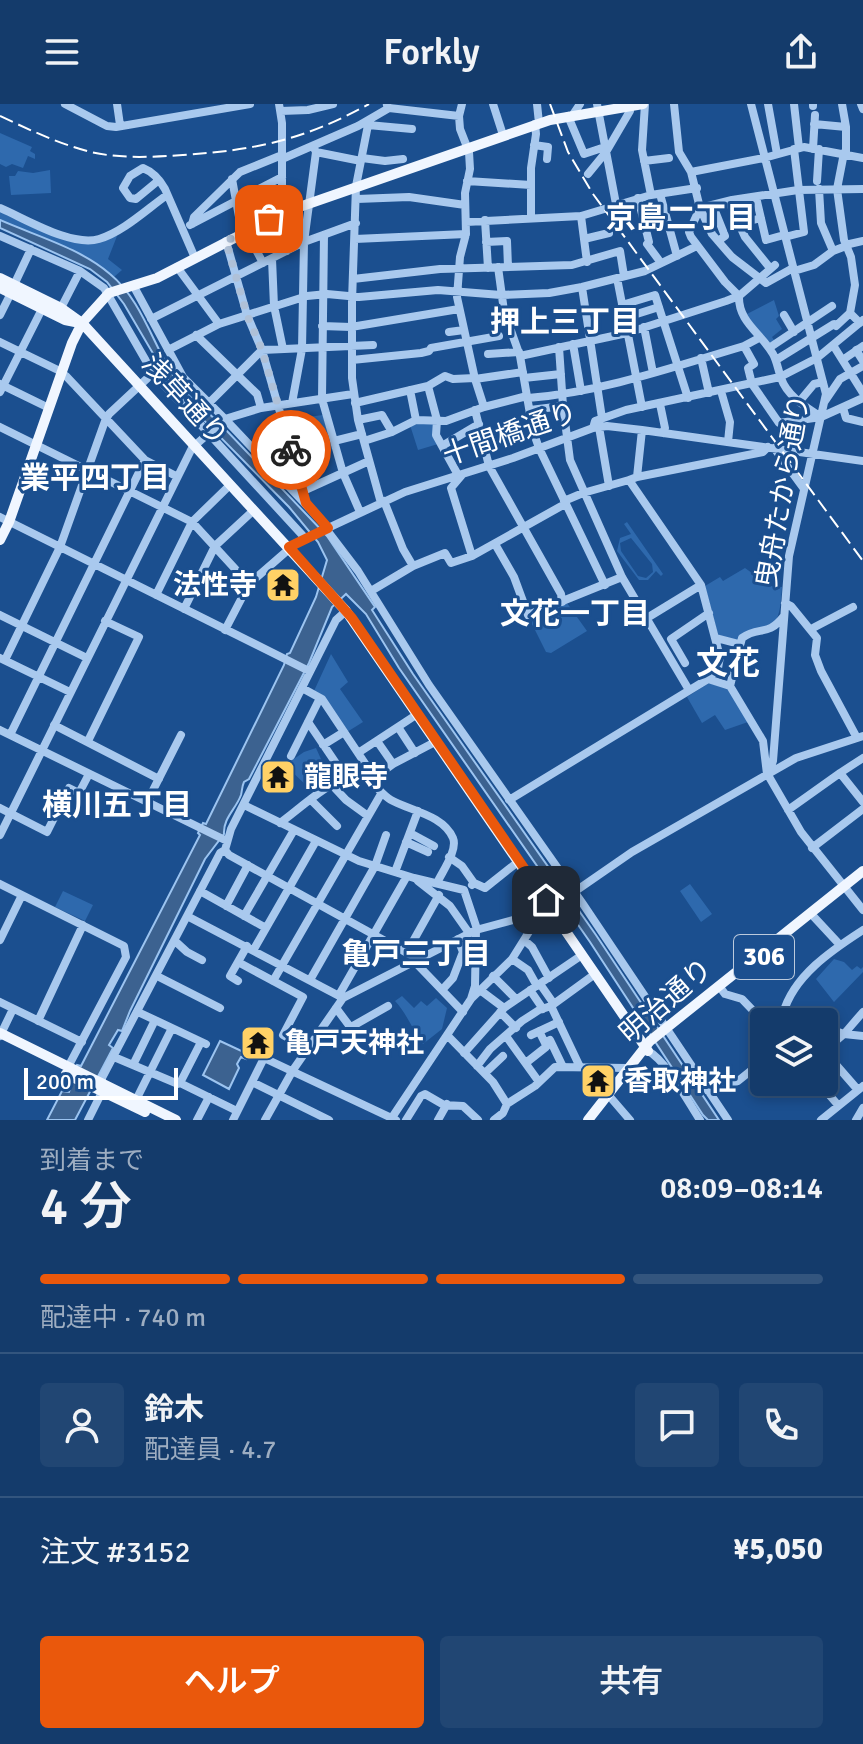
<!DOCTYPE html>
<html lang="ja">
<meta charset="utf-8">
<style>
:root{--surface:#143b6b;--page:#214673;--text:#f1f3f6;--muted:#9dadc1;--line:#33557e;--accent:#ea580c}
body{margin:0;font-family:Signika,"Noto Sans JP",sans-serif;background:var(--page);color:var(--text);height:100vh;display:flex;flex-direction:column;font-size:30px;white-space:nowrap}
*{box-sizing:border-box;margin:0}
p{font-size:26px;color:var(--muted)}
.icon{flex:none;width:44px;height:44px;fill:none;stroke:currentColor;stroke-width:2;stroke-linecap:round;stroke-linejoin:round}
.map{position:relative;height:1016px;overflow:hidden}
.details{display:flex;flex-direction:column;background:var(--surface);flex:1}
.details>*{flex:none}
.tools{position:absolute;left:750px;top:904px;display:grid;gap:16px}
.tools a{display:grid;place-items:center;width:88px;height:88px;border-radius:8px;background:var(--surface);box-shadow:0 4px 12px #0003,0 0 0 2px var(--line);font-size:40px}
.scale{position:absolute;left:24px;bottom:20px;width:154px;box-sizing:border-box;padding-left:8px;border:4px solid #fff;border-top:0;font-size:22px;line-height:28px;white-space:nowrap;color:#fff;-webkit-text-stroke:6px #1b4f8f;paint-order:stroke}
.pin{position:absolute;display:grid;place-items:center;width:68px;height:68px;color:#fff;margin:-34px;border-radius:16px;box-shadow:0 4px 12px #0006}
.courier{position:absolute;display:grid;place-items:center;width:80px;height:80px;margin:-40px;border:6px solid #ea580c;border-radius:50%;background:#fff;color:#222;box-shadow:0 2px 10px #0007}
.overview em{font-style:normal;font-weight:600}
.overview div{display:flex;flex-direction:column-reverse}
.overview{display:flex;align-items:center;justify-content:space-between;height:136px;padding:0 40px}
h1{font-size:52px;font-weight:600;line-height:60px}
.bar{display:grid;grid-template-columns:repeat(4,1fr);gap:12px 8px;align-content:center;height:96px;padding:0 40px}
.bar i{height:10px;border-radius:6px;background:var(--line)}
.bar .current{background:var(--accent)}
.bar p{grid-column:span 4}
.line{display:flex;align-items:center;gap:20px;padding:0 40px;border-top:2px solid var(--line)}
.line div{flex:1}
.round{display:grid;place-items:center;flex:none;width:84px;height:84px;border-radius:8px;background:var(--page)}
.cta{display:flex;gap:16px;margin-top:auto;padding:16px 40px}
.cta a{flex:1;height:92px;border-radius:8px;background:var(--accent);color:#fff;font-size:32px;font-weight:600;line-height:92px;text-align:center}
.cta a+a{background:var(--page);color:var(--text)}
header{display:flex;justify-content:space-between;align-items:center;height:104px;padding:0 40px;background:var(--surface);font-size:36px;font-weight:600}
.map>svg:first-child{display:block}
.green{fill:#2e69ad;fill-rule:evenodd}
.water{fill:#3c6290;stroke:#9cc4f0;stroke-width:2}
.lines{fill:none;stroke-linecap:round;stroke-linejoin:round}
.minor{stroke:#a9c9ee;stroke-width:8}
.major{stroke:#f0f6ff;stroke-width:10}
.rail{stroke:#fff;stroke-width:2;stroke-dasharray:14 6;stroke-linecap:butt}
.done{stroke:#afc1d8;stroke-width:8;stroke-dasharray:0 14.4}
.route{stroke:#ea580c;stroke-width:10}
.labels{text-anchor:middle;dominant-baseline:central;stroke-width:6;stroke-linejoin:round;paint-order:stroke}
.shield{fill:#1b4f8f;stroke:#bbcadd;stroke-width:2}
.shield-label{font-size:26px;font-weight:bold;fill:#fff}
.street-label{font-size:28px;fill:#fff;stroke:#1b4f8f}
.poi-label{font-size:28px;font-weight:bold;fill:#fff;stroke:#1b4f8f;text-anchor:start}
.neighbourhood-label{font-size:30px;font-weight:bold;fill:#fff;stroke:#1b4f8f}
.quarter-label{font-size:32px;font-weight:bold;fill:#fff;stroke:#1b4f8f}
</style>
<header><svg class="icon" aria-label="menu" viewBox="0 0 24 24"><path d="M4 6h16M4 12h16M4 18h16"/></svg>Forkly<svg class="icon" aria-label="share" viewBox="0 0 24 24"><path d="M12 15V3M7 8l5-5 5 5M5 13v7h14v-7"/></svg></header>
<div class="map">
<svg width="863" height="1016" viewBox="0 0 863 1016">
<rect width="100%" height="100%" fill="#1b4f8f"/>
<path class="green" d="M 0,29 L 32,43 L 30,47 L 35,50 L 35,55 L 28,52 L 23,64 L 12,60 L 6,63 L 0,60 Z
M 50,66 L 51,89 L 11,91 L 9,72 L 15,72 L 18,67 L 33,69 Z
M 0,106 L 79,139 L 119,127 L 108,155 L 122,166 L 114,173 L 86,153 L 0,116 Z
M 774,196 L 779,212 L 776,215 L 782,225 L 772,233 L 776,239 L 769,243 L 745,211 Z
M 323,311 L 332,345 L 324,348 L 323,345 L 296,352 L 286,316 Z
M 434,318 L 438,340 L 418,346 L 410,321 Z
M 627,418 L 663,470 L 661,472 L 656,467 L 648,476 L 639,476 L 617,447 L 620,434 L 631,430 L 624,420 ZM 631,434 L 652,460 L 653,468 L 646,474 L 638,472 L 621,447 L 620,439 Z
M 745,464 L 770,482 L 782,483 C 779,527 776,519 739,537 L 718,531 L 705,482 L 720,473 L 723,477 Z
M 567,499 L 587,527 L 551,549 L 546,548 L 529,514 Z
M 331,550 L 348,578 L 340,585 L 363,618 L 347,628 L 314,587 Z
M 709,579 L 728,585 L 748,618 L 725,626 L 715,611 L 702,619 L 687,593 Z
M 316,644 L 329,673 L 310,685 L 285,661 L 304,648 Z
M 690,780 L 712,810 L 701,818 L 680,787 Z
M 63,787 L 93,801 L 85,817 L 55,803 Z
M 834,855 L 844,858 L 852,866 L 857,862 L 861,865 L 863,863 L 863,868 L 834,898 L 816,875 Z
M 402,892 L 414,904 L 421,897 L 427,902 L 436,894 L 447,904 L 442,925 L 423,940 C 412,925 407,910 395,897 Z"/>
<path class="water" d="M 0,116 C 36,132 80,144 110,170 C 143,197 154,245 178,279 C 190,296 209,308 222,322 L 221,324 L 227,327 L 327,432 L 375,503 L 372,506 L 413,570 L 596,831 L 719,1016 L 708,1016 L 703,1011 L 590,838 L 399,564 L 366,510 L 346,490 L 332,503 L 309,559 L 249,675 L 244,678 C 242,682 242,687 241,691 C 236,705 223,714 224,730 L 205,755 L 130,907 L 122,927 L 118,926 L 109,941 L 113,944 L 75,1016 L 47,1016 L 62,987 L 69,988 L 71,982 L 67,980 L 77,961 L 81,962 L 200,731 L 198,729 L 203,719 L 206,720 L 284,561 L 287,550 L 290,549 L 316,493 L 327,456 L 318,438 L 289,403 L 175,287 L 124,200 L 107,178 L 90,165 L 0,124 Z
M 220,937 L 248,950 L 246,955 L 241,953 L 237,960 L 239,964 L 229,985 L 203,971 Z"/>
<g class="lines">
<path class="minor" d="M 65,0 L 107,22 L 116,23 L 250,0
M 117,0 L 120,21
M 279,0 L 282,19 L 282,96 L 285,108
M 493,0 L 503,31
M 537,0 L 539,19
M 597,0 L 616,100
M 645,0 L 642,46 L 651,91
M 674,0 L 679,48 L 691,68 L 700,104 L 712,130 L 732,153 L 766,179 L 793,164
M 751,0 L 826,290 L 789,452 L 773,657 L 768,671 L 801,728 L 863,806
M 768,0 L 777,50
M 794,0 L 799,44
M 813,0 L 813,2
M 842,0 L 846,23 L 846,50
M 861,0 L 863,5
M 389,4 L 459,12 L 460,25 L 469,48 L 470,65 L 465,89 L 466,130 L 460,153 L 457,193 L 475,275 L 484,303
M 281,7 L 308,6 L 333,0
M 459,12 L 462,0
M 568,12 L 584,50 L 605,43
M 572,12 L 580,0
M 369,16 L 356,82 L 352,197 L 352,274 L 358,316 L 381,399
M 814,20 L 846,23
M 368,21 L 412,25
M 534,41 L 548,43 L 547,55
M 813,45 L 815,11
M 316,48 L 361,57
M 844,49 L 837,85 L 844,136 L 851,153 L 855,181 L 850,209 L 860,219
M 362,54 L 385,57 L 403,55
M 282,55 L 358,22 L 389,4 L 387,1
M 644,57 L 669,54
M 691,68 L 764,54 L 804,43 L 863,54
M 588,70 L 606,48 L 630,7 L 630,0
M 232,75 L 242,129
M 159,76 L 136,95 L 130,94 L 123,84 L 130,72 L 143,64 C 153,68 160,76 165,85 L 195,154
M 467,77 L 531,81
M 817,77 L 819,45
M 819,85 L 821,119 L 833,147
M 660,90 L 677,152
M 756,93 L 766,136 L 784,131
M 638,94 L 649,138 L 647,140 L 661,159
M 357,95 L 409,93 L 465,101
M 729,98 L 745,133 L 770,164
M 713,102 L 725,132 L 718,137
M 0,104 C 26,115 71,143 99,135 C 123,128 147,105 167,91
M 700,104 L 689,128 L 691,133 L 725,178 L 739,192 C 738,218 761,229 773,250 C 777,257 778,266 781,274 C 787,292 806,303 821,313
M 700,104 L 732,96 L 798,86 L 863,85
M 581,112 L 587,158
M 531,114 L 531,64 L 536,30 L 535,20
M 269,115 L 287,147
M 485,116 L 488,164
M 466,118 L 581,112 L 651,91 L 697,84
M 192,120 L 194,113 L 240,68 L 282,51
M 738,120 L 761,114
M 190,121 L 282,73
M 646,124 L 667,119
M 246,127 L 263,159
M 324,131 L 322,295 L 343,369 L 360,408
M 0,132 L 80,167 L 104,184 L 153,269 L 305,434
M 785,133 L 804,128 L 794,45
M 355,135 L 466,130
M 584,135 L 609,129
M 226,137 L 247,211 L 262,246 L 305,395
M 486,138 L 507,137 L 508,163
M 845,141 L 863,137
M 272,155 L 274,202 L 283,245
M 177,163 L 219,220
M 498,163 L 504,207 L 520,252 L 533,327 L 539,344 L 605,481
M 794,167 L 814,161 L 833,147 L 846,142
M 617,174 L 642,303
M 353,175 L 440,165 L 572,161 L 620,147 L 624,172
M 14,181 L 31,145
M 133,181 L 183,273 L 225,315 L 261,304 L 353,290
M 582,183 L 602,314
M 622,201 L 655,191 L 688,294
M 61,204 L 80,167
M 0,211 L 11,189
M 784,211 L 794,228
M 624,214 L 659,203
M 151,215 L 304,138 L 356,119
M 322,222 L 351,223 L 459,205
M 644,223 L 653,269
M 449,228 L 464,226
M 196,231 L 257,290 L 261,304
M 0,238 L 62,268
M 573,240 L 581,287
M 833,241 L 863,289
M 744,242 L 754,260 L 748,264 L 752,280 L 779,319 L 821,313 L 863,294
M 559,243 L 563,302 L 570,356 L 622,473 L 689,586
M 769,244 L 832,202
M 168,246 L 219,220 L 307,192 L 327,190 L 359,193 L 438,186 L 501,191 L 549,189 L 582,183 L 645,167 L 697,142
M 856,246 L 863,257
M 488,250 L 519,248
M 520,252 L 627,229 L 726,197 L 739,192 L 775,161
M 701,254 L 709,289
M 844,255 L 863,242
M 352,256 L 421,249 L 429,247 L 431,244 L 499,232
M 776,256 L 834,220 L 836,222 L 850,209
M 66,272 L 145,356 L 176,372
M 524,274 L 561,270
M 475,275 L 523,268
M 0,280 L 49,304
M 428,282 L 437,316 L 436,331 L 458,371
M 410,286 L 416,316
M 721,287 L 730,318 L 728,338
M 0,288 L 42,205
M 528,294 C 602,288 673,263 744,242 L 759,234
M 825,297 L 840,275 L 863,262
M 799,298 L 814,280 L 823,278
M 209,299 L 262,246 L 373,241
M 292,299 L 302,245 L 304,138 L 316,48 L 313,42
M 355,299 L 428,282 L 445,272 L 453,275 L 475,274
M 660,300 L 665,324 L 663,329
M 843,304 L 846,314 L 863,318
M 475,306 L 489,362 L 561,490 L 562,498
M 530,306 L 563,302
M 358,316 L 382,311 L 392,328
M 0,323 L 192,418 L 249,480
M 599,323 L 609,382
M 593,324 L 595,317 L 626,306 L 780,273 L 817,254 L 863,216
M 642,326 L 637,373 L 629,376 L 701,481 L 720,553 L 718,564 L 708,575
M 334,337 L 362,330
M 364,337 L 392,328 L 416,316 L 446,317 L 484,303 L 527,292
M 442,342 L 479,320
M 774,344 L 804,385
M 462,371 L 451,384 L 472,452
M 637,373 L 763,348 L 768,343
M 303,387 L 369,357
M 384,397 L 403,445 L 413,462
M 564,397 L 583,389 L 629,376
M 0,413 L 309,567
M 326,425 L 358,467 L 429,581 L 583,800 L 728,1016
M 495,440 L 514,473 L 528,511 L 622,473
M 371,487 L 413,462 L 445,449 L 451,459 L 472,452 L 565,400
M 156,491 L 192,418 L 230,381
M 785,499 L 791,502 L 817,534 L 815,551 L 821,567 L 857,634
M 184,505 L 215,442 L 254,406
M 0,511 L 87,554
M 647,514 L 701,481
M 811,525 L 853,503
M 225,526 L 249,480 L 296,439 L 405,388 L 513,354 L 593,324 L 607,322 L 642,326 L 863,357
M 716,534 L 739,540
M 0,554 L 70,588
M 5,556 L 60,443 L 105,317 L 109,310 L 153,269
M 685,559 L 671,535 L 709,509
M 730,582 L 742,534 C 759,521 767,534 784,512
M 302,584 L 322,595 L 374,673
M 308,618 L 346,674
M 54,621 L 159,675
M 398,623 L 415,649
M 0,626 L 227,737
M 10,631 L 145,356
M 88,637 L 139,533 L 105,517
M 377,637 L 393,660
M 323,641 L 344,628
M 358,649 L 416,611
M 291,652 L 320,594
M 840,669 L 863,654
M 371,676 L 393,660 L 435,638
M 332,681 L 346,696 L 368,712
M 311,696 L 337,722
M 509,696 L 708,575 L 730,582 L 763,637 L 767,670
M 147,698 L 181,631
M 244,701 L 359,757 L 414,774 L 464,786 L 477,825
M 0,704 L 47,728 L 69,684 L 79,689 L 89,670
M 788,706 L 840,669 L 863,698
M 280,719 C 298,706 330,676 352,672 C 370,669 378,689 391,696 C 411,707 443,711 453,734 C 458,746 442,768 437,779
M 410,729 L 434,742
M 0,731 L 192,344 L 225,315 L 328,424
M 406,738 L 428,748
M 812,744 L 863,705
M 225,746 L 229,751 L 418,855
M 449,753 L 462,762 L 474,779 L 472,781
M 395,768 L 418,707
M 418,777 L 450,802 L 469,829
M 474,779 L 485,784 L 519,757
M 0,780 L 124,842 L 126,853 L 68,963
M 200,787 L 266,824
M 226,802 L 248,761
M 187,812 L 343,894
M 244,812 L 294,726
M 814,813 L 840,841
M 0,836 L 22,791
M 524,836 L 532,843 L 549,874
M 175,837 L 187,848 L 202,856
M 254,845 L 316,737
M 407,848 L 439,791
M 512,855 L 528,866 L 537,882
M 414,857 L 463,908
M 238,858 L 303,893 L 283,931 L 308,945
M 157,872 L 220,904
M 493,872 L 516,895
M 310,876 L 375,762 L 386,731
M 238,877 L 230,872 L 247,842
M 273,877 L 381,690
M 540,880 L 554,900
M 719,882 L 725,890 L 742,895 L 764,918
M 442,886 L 453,874 L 463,848 L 458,835
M 480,886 L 504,904
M 530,886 L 543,905
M 339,891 L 407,772
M 472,894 L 512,855 L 537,815 L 536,810
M 0,898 L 82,938
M 551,902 L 580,963
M 336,904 L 357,932
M 138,908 L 206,940
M 500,908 L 516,924
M 783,910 C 793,872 832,846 863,826
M 38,917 L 83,821
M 773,918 L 783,910 L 811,918
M 351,923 L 388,902
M 824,923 L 844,930 L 863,932
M 539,927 L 545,939 L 550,936 L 563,963
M 447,931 L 493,978 L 507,1000 L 503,1009 L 494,1016
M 531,931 L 559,918
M 0,932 L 13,905
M 506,932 L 539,978
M 201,938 L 180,979 L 237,1007
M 648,947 C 666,956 688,998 700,1016
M 464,949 L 504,904 L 582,851
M 114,953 L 178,980 L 180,979
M 527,958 L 546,943 L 545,939
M 133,961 L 155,916
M 477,962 L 490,945 L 522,917 L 539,906 L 551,902 L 595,870
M 485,969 L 503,952
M 252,978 L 329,1016
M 818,978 L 838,1001
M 858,986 L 824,947 L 844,930 L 863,908
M 708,987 L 738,977 L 764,956
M 611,994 L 630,1016
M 136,996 L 172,924
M 507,1000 L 535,982 L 555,963 L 627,964
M 391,1015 L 471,895 L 475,882 L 476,826
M 88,1016 L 102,988 L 102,974 L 220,749 L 225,746 L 231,725 L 336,516 L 346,507
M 197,1016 L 209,993
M 233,1016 L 264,954 L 396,1016
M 265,1016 L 293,966 L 343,894 L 476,826 L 536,810 L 551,804 L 632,748 L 796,654 L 863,632
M 406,1016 L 421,992 L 425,990 L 444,1001 L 463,1002 L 478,1016
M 438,1016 L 447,1000
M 821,1016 L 863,982
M 856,1016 L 863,1004"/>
<path class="major" d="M 0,174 L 61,204 L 82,219 L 346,507 L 648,947
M 0,184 L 65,216 L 80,219
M 0,436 L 9,418 L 72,239 L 82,219 L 109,189 L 157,174 L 285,108 L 550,16 L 643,0
M 0,929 L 176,1016
M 66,970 L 145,1008
M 588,1016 L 650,937 L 863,767"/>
<path class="rail" d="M 550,0 L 568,48 L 593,90 L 863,457
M 0,12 C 30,26 59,40 91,48 C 121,55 152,53 183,51 C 256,46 304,36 369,0"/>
</g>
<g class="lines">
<path class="done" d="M 269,115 L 226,137 L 247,211 L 262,246 L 291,346"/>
<path class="route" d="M 291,346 L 306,399 L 328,424 L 289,443 L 352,514 L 546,796"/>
</g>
<defs>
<symbol id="temple-square" viewBox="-11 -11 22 22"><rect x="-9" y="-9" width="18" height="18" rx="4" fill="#ffd166" stroke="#1b4f8f"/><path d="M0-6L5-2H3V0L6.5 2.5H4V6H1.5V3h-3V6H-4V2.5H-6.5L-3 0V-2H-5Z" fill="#111"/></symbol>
</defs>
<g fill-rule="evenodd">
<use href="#temple-square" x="263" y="461" width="40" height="40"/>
<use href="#temple-square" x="258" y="653" width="40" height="40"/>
<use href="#temple-square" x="238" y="919" width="40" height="40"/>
<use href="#temple-square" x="578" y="957" width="40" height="40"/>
</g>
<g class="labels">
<rect class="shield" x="734" y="831" width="60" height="44" rx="6"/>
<g class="shield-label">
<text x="764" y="853">306</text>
</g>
<g class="street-label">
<text transform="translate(185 296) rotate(48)">浅草通り</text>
<text transform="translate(510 330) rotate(-19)">十間橋通り</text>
<text transform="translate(783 387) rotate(-80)">曳舟たから通り</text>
<text transform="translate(666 897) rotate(-41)">明治通り</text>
</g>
<g class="poi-label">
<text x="257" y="481" text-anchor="end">法性寺</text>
<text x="304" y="673">龍眼寺</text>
<text x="284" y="939">亀戸天神社</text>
<text x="624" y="977">香取神社</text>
</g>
<g class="neighbourhood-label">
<text x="681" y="114">京島二丁目</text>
<text x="565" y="218">押上三丁目</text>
<text x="95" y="374">業平四丁目</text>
<text x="575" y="510">文花一丁目</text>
<text x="117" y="701">横川五丁目</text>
<text x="416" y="850">亀戸三丁目</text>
</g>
<g class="quarter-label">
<text x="728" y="559">文花</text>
</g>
</g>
</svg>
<div class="tools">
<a><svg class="icon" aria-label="layers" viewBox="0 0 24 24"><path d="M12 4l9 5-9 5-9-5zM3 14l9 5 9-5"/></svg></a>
</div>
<div class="scale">200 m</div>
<div class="pin" style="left:269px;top:115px;background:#ea580c"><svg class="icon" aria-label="bag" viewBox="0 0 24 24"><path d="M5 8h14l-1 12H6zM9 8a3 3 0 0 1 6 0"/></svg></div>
<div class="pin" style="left:546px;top:796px;background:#1f2937"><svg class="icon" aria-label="home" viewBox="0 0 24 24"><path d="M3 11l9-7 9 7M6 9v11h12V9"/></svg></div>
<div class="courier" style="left:291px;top:346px"><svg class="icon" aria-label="bike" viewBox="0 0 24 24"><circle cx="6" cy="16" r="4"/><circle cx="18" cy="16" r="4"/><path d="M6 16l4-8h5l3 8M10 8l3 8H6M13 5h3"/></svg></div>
</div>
<section class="details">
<div class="overview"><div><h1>4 分</h1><p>到着まで</p></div><em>08:09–08:14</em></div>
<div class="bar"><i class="current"></i><i class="current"></i><i class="current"></i><i></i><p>配達中 · 740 m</p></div>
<div class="line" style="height:144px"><a class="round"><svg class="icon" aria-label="person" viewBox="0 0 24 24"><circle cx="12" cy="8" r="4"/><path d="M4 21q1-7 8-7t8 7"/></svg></a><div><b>鈴木</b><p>配達員 · 4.7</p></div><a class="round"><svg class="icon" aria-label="chat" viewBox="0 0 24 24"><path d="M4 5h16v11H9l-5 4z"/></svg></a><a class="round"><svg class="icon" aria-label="phone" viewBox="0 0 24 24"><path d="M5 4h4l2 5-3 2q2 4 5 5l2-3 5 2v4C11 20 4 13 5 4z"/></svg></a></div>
<div class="line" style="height:104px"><div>注文 #3152</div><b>¥5,050</b></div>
<div class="cta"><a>ヘルプ</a><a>共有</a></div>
</section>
